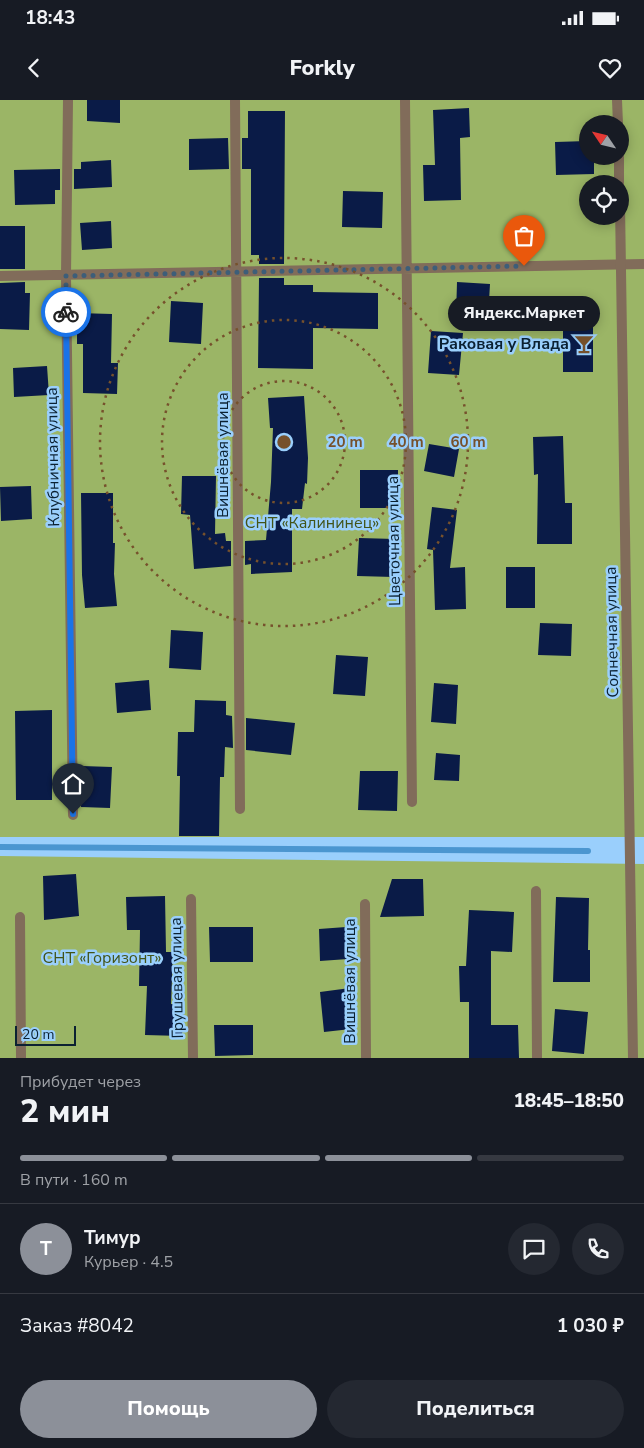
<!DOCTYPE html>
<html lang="ru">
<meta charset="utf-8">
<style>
:root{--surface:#171b24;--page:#242831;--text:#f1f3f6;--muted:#9ea1a6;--line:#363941;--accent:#8c9099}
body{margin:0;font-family:"Nunito Sans",sans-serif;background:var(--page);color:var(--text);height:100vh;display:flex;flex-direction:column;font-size:19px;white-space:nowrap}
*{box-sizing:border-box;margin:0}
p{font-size:16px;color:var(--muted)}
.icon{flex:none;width:28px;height:28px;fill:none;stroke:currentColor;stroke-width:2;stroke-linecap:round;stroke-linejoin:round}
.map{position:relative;height:958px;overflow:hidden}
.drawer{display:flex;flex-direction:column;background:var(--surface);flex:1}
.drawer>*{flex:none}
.needle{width:32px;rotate:305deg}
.buttons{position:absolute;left:579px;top:15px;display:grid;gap:10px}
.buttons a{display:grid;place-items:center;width:50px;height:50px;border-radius:50%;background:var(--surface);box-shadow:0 2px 12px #0003;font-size:25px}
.scale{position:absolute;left:15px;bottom:12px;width:61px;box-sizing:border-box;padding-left:5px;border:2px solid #0b2132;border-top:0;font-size:14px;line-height:18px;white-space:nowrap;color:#0b2132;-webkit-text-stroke:4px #9acffc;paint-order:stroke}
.pin{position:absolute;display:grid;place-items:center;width:42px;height:42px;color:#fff;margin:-51px -21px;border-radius:50% 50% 50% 0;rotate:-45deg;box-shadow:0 0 5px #0007}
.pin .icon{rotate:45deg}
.courier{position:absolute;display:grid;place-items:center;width:50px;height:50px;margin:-25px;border:4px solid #1a73e8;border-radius:50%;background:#fff;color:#222;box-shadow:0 1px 6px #0007}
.bubble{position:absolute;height:35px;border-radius:18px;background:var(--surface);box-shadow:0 2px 12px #0003;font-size:16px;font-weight:800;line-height:35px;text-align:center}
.headline em{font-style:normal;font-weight:800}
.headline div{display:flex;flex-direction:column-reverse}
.headline{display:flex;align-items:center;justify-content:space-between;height:85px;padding:0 20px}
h1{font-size:32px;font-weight:800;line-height:38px}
.bar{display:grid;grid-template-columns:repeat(4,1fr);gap:8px 5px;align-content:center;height:60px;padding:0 20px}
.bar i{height:6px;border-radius:4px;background:var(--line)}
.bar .selected{background:var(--accent)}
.bar p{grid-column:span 4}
.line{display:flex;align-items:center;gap:12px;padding:0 20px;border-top:1px solid var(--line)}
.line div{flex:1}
.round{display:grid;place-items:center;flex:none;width:52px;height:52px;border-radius:26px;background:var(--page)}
.action{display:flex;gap:10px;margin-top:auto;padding:10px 20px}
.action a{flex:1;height:58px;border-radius:30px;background:var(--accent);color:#fff;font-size:20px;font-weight:800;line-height:58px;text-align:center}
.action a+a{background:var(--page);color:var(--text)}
.status{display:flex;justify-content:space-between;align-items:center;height:35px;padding:0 25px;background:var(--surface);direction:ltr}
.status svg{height:14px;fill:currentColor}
header{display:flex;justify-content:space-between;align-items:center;height:65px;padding:0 20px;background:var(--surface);font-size:22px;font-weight:800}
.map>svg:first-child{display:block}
.green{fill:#9bb566;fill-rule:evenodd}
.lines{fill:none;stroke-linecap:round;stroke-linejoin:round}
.stream{stroke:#4b96d0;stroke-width:6}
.building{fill:#0a1b47}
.minor{stroke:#816c5a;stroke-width:10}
.tertiary{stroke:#816c5a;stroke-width:10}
.done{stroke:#3d5e79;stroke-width:5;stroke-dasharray:0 9}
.route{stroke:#1a73e8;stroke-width:6}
.ring{fill:none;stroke:#76512c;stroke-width:2.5;stroke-dasharray:2.5 5}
.labels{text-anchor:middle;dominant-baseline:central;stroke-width:5;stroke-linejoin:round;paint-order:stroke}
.poi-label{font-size:16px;font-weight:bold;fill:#0b2132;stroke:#9acffc;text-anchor:end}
.street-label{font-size:16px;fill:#0b2132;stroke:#9acffc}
.park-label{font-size:16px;fill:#425418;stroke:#9acffc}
.centre{fill:#76512c;stroke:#9acffc;stroke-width:2.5}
.ring-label{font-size:15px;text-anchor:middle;font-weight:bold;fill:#76512c;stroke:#9acffc;stroke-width:5;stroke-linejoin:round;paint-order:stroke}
</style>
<div class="status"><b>18:43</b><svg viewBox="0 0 49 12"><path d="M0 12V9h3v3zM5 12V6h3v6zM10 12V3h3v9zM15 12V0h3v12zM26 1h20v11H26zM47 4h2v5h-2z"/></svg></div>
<header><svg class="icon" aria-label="back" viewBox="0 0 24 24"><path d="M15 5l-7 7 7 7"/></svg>Forkly<svg class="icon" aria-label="heart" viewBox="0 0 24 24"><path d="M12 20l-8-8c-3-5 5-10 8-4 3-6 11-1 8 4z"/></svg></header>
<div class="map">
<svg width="644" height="958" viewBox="0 0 644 958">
<rect width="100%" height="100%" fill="#9acffc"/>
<path class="green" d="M 0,0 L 644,0 L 644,737 L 0,737 ZM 588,24 L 620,24 L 620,56 L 588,56 ZM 588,84 L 620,84 L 620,116 L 588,116 Z
M 0,756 L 644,764 L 644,958 L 0,958 Z"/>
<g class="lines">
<path class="stream" d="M 0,747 L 588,751"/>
</g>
<path class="building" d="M 87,0 L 120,0 L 120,23 L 87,21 Z
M 469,8 L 470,37 L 460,38 L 461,100 L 424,101 L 423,65 L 435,65 L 433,10 Z
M 248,11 L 285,11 L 284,164 L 259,164 L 259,155 L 251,155 L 251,69 L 242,69 L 242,38 L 248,38 Z
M 228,38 L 229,69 L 189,70 L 189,39 Z
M 588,41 L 588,56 L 594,56 L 594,74 L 556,75 L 555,42 Z
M 111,60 L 112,87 L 74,89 L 74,69 L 81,69 L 81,62 Z
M 60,69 L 60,90 L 55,90 L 55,104 L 15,105 L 14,70 Z
M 343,91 L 383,92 L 382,128 L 342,127 Z
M 111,121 L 112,148 L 82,150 L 80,123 Z
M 0,126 L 25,126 L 25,169 L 0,169 Z
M 259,178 L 284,178 L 284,185 L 313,185 L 313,192 L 378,193 L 378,229 L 313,228 L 313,269 L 258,268 Z
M 25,182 L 25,193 L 30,193 L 29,230 L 0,229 L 0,183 Z
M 457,182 L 490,184 L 488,218 L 456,217 Z
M 171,201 L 203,203 L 201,244 L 169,242 Z
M 563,206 L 593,206 L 593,272 L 563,272 Z
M 77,213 L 112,214 L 111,263 L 118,263 L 117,294 L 83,293 L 83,244 L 77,244 Z
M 431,231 L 463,233 L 459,275 L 428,273 Z
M 47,266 L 49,295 L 14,297 L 13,268 Z
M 304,296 L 308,358 L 307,384 L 305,383 L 302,409 L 292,409 L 292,472 L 251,474 L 251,464 L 245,465 L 245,441 L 266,440 L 271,382 L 273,328 L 270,328 L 268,298 Z
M 563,336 L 565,403 L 572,403 L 572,444 L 537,444 L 538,374 L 534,375 L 533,337 Z
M 429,344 L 459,349 L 454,377 L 424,371 Z
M 360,370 L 398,370 L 398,408 L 360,408 Z
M 182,376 L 216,376 L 215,434 L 225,433 L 226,441 L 231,441 L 231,466 L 194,469 L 190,415 L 181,414 Z
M 31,386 L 32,419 L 1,421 L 0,387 Z
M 81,393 L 113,393 L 113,443 L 115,443 L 114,474 L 117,506 L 85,508 L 82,475 Z
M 432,407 L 457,410 L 450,468 L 465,467 L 466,509 L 435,510 L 433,450 L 427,449 Z
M 359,438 L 395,439 L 394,477 L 357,476 Z
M 506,467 L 535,467 L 535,508 L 506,508 Z
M 540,523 L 572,524 L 571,556 L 538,555 Z
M 171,530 L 203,532 L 201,570 L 169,568 Z
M 336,555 L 368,557 L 365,596 L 333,594 Z
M 149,580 L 151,610 L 117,613 L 115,583 Z
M 434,583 L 458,585 L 456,624 L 431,622 Z
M 195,600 L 226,601 L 226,615 L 232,616 L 233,648 L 225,647 L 224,677 L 220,677 L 219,736 L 179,736 L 180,676 L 177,676 L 178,632 L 194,632 Z
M 52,610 L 52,700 L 16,700 L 15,611 Z
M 246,618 L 295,623 L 291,655 L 246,650 Z
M 436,653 L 460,655 L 459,681 L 434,680 Z
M 82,666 L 112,667 L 110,708 L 81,707 Z
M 360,671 L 398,671 L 397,711 L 358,710 Z
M 76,774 L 79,816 L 44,820 L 43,776 Z
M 392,779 L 423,779 L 424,816 L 380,817 Z
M 165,796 L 166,852 L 173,852 L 171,904 L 184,905 L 182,936 L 145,935 L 147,886 L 139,886 L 140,830 L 127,830 L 126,797 Z
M 556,797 L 589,798 L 588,850 L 590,850 L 590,882 L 553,882 Z
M 469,810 L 514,812 L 512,852 L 491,851 L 491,925 L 518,925 L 519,958 L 469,958 L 469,902 L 460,902 L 459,866 L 466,866 Z
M 209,827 L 253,827 L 253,862 L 210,862 Z
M 346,827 L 348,859 L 320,861 L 319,829 Z
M 350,888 L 351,929 L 324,932 L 320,892 Z
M 555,909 L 588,912 L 584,954 L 552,951 Z
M 214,925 L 253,925 L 253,955 L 215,956 Z"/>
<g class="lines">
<path class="minor" d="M 68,0 L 66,176 L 73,715
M 235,0 L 240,709
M 405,0 L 412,702
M 0,176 L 644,164
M 536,791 L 537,958
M 191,799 L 193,958
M 365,804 L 366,958
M 20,817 L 21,958"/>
<path class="tertiary" d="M 617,0 L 618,24
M 619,56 L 619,84
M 620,105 L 633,958"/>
</g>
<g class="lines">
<path class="done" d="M 66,212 L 66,176 L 524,166"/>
<path class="route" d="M 66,212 L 73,714"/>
</g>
<g class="ring">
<circle cx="284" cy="342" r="61"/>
<circle cx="284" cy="342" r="122"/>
<circle cx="284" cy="342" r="184"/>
</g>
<defs>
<symbol id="bar-bare" viewBox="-9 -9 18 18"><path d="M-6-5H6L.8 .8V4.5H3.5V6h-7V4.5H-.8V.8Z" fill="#76512c" stroke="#9acffc" stroke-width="2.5" paint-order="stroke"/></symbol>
</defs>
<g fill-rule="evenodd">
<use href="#bar-bare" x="570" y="230" width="28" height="28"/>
</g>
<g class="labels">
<g class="poi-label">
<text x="569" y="244">Раковая у Влада</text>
</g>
<g class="street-label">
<text transform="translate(223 355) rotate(-90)">Вишнёвая улица</text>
<text transform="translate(53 357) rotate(-91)">Клубничная улица</text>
<text transform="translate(394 441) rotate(-91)">Цветочная улица</text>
<text transform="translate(612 532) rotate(-91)">Солнечная улица</text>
<text transform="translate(177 878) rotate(-91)">Грушевая улица</text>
<text transform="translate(350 881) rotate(-90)">Вишнёвая улица</text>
</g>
<g class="park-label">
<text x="312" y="423">СНТ «Калининец»</text>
<text x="102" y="858">СНТ «Горизонт»</text>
</g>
</g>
<circle cx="284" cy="342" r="8" class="centre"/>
<g class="ring-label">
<text x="345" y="347">20 m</text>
<text x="406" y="347">40 m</text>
<text x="468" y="347">60 m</text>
</g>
</svg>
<div class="buttons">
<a><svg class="needle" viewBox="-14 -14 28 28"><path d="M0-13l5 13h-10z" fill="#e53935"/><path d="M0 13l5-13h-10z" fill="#9ea1a6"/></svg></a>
<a><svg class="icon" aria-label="locate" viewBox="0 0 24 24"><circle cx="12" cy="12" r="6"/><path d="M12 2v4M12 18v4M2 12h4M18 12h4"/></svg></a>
</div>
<div class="scale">20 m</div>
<div class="pin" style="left:524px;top:166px;background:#ea580c"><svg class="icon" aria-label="bag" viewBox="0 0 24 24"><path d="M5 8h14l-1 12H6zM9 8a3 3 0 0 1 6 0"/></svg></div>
<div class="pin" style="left:73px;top:714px;background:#1f2937"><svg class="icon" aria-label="home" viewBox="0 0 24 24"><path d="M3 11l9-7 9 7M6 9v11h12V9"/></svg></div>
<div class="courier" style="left:66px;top:212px"><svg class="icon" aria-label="bike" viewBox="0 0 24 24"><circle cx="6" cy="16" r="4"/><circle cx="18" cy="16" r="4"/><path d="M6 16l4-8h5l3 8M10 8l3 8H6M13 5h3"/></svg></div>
<div class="bubble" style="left:448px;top:196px;width:152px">Яндекс.Маркет</div>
</div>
<section class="drawer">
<div class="headline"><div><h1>2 мин</h1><p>Прибудет через</p></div><em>18:45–18:50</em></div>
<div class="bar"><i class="selected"></i><i class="selected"></i><i class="selected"></i><i></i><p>В пути · 160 m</p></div>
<div class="line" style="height:90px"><b class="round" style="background:var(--accent);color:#fff">Т</b><div><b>Тимур</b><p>Курьер · 4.5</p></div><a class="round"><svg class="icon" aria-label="chat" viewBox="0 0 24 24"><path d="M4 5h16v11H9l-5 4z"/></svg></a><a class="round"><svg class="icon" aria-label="phone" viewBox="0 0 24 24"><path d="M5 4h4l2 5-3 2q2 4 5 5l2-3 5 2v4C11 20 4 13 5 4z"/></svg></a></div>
<div class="line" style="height:65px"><div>Заказ #8042</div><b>1 030 ₽</b></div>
<div class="action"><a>Помощь</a><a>Поделиться</a></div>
</section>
